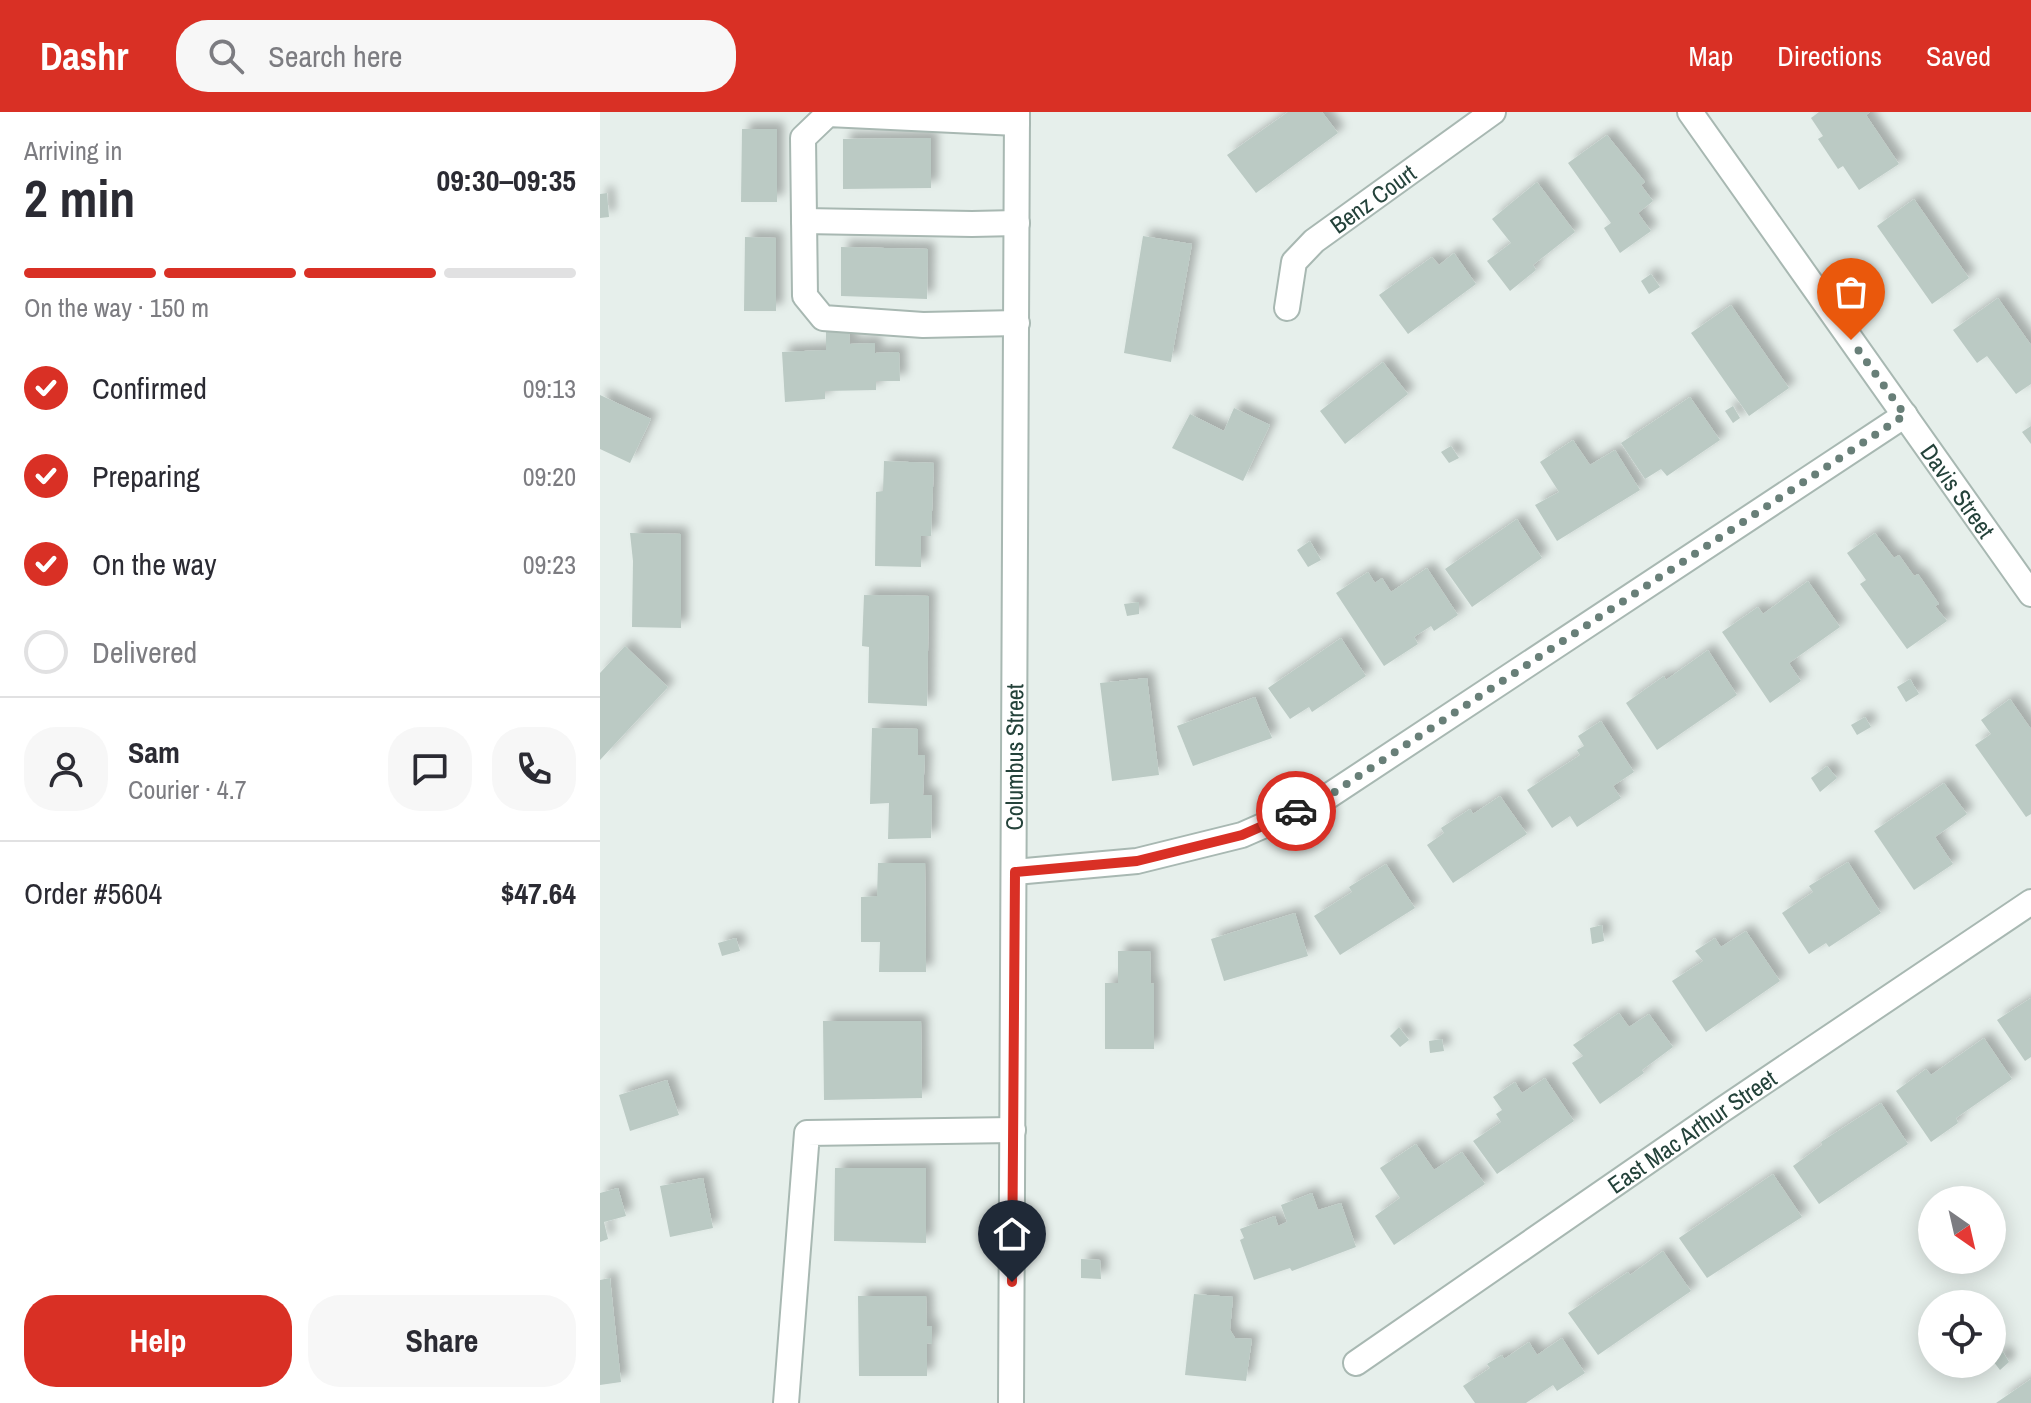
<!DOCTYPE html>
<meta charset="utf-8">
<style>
:root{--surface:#fff;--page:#f7f7f7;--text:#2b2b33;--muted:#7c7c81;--line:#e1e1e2;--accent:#d93025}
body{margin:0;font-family:"Archivo Narrow",sans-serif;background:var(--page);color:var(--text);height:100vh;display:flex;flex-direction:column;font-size:30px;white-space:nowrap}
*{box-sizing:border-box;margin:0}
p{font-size:26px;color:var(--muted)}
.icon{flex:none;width:44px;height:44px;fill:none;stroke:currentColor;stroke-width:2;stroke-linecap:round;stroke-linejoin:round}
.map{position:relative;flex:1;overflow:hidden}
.side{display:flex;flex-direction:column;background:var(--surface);width:600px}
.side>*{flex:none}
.needle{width:52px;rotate:146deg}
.fabs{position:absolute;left:1318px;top:1074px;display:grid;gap:16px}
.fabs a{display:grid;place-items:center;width:88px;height:88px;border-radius:50%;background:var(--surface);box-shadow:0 4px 20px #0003;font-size:40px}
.pin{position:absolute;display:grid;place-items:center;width:68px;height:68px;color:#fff;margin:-82px -34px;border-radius:50% 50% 50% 0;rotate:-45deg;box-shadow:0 0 8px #0007}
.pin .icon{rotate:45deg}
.courier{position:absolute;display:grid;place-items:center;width:80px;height:80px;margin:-40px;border:6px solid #d93025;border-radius:50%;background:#fff;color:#222;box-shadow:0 2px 10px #0007}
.head em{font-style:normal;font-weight:700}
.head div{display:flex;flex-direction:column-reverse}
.head{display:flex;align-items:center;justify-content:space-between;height:136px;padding:0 24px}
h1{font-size:52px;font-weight:700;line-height:60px}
.bar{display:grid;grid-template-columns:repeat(4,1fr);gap:12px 8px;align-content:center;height:96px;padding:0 24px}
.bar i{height:10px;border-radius:6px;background:var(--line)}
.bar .on{background:var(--accent)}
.bar p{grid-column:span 4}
.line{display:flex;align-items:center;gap:20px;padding:0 24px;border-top:2px solid var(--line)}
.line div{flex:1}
.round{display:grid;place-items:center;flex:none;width:84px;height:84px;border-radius:32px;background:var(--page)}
ol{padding:0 24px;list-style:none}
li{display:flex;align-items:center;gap:24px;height:88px}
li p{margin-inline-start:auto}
li .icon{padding:8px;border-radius:50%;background:var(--accent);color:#fff;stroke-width:4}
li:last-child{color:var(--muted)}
li i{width:44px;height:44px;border:4px solid var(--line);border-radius:50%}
.cta{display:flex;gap:16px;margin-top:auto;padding:16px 24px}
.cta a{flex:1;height:92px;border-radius:32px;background:var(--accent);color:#fff;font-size:32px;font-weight:700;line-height:92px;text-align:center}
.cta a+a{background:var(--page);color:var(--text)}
header{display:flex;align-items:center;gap:48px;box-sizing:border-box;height:112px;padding:0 40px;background:var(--accent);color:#fff}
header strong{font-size:38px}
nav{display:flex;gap:44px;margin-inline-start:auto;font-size:28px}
.search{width:560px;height:72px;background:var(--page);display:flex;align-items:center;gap:20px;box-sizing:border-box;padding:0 28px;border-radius:32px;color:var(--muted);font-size:30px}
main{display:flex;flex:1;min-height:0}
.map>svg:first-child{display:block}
.building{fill:#bbcac4;filter:url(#shadow)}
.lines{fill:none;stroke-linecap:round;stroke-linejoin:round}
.minor-casing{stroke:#a8b8b2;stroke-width:28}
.minor{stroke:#fff;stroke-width:24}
.done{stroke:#687f78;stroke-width:8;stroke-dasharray:0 14.4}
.route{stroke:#d93025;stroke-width:10}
.labels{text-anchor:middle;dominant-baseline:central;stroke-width:6;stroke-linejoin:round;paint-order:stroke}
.street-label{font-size:24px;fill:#24423a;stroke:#f7fbf9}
</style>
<header>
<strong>Dashr</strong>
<div class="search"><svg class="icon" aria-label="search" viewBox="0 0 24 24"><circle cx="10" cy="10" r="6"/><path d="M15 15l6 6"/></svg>Search here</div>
<nav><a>Map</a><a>Directions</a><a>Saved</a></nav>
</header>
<main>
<section class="side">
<div class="head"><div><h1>2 min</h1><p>Arriving in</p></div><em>09:30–09:35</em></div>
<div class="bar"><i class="on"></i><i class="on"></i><i class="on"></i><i></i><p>On the way · 150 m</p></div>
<ol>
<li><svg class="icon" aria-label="check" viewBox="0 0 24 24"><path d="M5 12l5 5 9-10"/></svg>Confirmed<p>09:13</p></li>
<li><svg class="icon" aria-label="check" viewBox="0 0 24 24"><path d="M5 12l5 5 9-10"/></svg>Preparing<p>09:20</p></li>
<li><svg class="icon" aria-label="check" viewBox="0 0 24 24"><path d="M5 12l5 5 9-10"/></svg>On the way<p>09:23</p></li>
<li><i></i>Delivered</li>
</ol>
<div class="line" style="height:144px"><a class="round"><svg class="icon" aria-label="person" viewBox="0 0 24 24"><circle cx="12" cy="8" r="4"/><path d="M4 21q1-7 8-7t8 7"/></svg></a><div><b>Sam</b><p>Courier · 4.7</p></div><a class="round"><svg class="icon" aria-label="chat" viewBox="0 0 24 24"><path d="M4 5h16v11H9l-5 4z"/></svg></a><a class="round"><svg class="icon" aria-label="phone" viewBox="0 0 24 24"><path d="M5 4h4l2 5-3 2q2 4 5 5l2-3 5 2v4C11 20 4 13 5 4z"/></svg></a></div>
<div class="line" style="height:104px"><div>Order #5604</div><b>$47.64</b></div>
<div class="cta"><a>Help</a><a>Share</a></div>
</section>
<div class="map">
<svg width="1431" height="1291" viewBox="0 0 1431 1291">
<defs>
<filter id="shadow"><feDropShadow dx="7" dy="-7" stdDeviation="4" flood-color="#0004"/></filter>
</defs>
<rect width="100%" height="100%" fill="#e6efeb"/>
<path class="building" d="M 688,0 L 722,0 L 738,21 L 656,81 L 627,43 Z
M 1219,0 L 1270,0 L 1266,3 L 1299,52 L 1259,78 L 1243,54 L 1238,57 L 1218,27 L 1223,24 L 1211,6 Z
M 142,17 L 177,17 L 177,90 L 141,90 Z
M 1007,23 L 1045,70 L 1041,73 L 1053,89 L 1038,101 L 1051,119 L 1020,141 L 1004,116 L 1011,111 L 968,51 Z
M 331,26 L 331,76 L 243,77 L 243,27 Z
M 937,70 L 975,120 L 933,153 L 936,158 L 910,179 L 887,149 L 911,131 L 892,107 Z
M 7,81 L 9,105 L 0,106 L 0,82 Z
M 1314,87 L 1369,166 L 1332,192 L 1277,114 Z
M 543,124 L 592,132 L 571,250 L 524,241 Z
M 145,125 L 176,126 L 176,199 L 144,199 Z
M 241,135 L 328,137 L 327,187 L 241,184 Z
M 854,141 L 876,172 L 808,222 L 779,183 L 832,145 L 839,153 Z
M 1051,162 L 1060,175 L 1049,182 L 1041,169 Z
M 1398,186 L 1431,233 L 1431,272 L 1416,282 L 1387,244 L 1377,251 L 1353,218 Z
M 1131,193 L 1189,276 L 1149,304 L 1091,221 Z
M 249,216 L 250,232 L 275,231 L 275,241 L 299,240 L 300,269 L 276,269 L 276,278 L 225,279 L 225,287 L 185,290 L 182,240 L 226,238 L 226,217 Z
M 783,250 L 808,282 L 745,332 L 720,299 Z
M 0,283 L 51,307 L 30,351 L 0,337 Z
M 1090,285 L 1120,328 L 1067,364 L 1061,357 L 1045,367 L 1021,331 Z
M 1133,294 L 1140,306 L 1133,311 L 1125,299 Z
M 634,296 L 670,313 L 643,369 L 572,336 L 590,302 L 624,319 Z
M 1431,314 L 1431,332 L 1422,320 Z
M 973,328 L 990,353 L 1015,338 L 1040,378 L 957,429 L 935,393 L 959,380 L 940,350 Z
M 851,334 L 859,346 L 849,351 L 841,340 Z
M 284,349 L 334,351 L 331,424 L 321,424 L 321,455 L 275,454 L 276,380 L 283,379 Z
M 917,407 L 942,446 L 872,495 L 845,457 Z
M 30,421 L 81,422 L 81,516 L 32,515 L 33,449 Z
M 1275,421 L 1294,446 L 1299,443 L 1314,464 L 1318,462 L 1339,492 L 1335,494 L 1347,509 L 1307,537 L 1260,472 L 1266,468 L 1247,441 Z
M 710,429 L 721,448 L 708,455 L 697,438 Z
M 827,456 L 858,503 L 834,519 L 831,514 L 814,525 L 818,532 L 784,554 L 736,481 L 768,460 L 775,471 L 782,466 L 791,480 Z
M 1208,469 L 1240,515 L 1189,551 L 1201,569 L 1170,591 L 1122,520 L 1158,495 L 1163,502 Z
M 264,483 L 329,484 L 327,594 L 268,591 L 269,535 L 262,534 Z
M 539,490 L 539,502 L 527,504 L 524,492 Z
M 741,526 L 766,564 L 712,600 L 709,595 L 690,607 L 668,576 Z
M 25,534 L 68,575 L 0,648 L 0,561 Z
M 1108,538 L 1137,583 L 1057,638 L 1026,591 L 1064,564 L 1066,568 Z
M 547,566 L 559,663 L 512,669 L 500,571 Z
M 1310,567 L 1319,582 L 1306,590 L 1297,575 Z
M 655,585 L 672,626 L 593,654 L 577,614 Z
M 1410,587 L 1431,617 L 1431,702 L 1426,705 L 1375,633 L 1391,622 L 1381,608 Z
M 1265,605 L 1271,615 L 1257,623 L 1251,613 Z
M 1001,609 L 1034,660 L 1013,674 L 1021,686 L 977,715 L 970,704 L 952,716 L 927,678 L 980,643 L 977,638 L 984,634 L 978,624 Z
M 272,616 L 318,617 L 318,643 L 325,643 L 323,683 L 332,683 L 331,726 L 288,727 L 289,691 L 270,692 Z
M 1227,654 L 1237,666 L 1220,680 L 1211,666 Z
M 1344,671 L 1367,702 L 1335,725 L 1353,752 L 1314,778 L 1274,719 Z
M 900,684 L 927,722 L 853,771 L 827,733 L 844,721 L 841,716 L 870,697 L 873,702 Z
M 1248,750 L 1281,801 L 1229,835 L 1226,831 L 1209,842 L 1182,801 L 1213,780 L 1209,774 Z
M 278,751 L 325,751 L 326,860 L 279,860 L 280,830 L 261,830 L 261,785 L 277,784 Z
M 786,752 L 815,796 L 740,843 L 714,804 L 752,780 L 749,775 Z
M 695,801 L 708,844 L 624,869 L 611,827 Z
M 1002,813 L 1004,829 L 992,832 L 990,816 Z
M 1146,819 L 1180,869 L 1106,920 L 1072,869 L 1103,849 L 1095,839 L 1115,826 L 1121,835 Z
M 136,826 L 140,839 L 122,844 L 118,831 Z
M 518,839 L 550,839 L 551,872 L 554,871 L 554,937 L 505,937 L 505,871 L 518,871 Z
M 1431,886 L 1431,945 L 1425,949 L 1397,908 Z
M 1019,901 L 1029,915 L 1049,902 L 1073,935 L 1042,958 L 1044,961 L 1000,992 L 972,951 L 983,944 L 973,933 Z
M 223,909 L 321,909 L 322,986 L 224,988 Z
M 799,915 L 809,928 L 800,935 L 790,924 Z
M 1384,926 L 1412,967 L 1356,1006 L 1358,1011 L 1331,1030 L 1296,979 L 1326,957 L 1331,963 Z
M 842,927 L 844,939 L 830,941 L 829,929 Z
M 945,966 L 974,1009 L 897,1062 L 873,1029 L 901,1010 L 896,1002 L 902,998 L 893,985 L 915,970 L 922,981 Z
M 67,968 L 79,1003 L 30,1019 L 19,983 Z
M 1281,991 L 1308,1032 L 1219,1092 L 1193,1054 L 1222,1033 L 1221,1030 Z
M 816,1032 L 834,1058 L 862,1040 L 885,1072 L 794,1133 L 775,1104 L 800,1086 L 780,1056 Z
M 235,1056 L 326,1056 L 326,1131 L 234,1129 Z
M 1173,1062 L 1202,1105 L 1107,1166 L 1079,1126 Z
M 103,1066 L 113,1116 L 70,1125 L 60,1074 Z
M 18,1076 L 26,1104 L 4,1110 L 8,1127 L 0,1130 L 0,1081 Z
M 712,1081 L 718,1098 L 741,1091 L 756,1135 L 692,1159 L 690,1156 L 654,1168 L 640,1128 L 644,1126 L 640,1117 L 675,1104 L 678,1114 L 687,1110 L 681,1093 Z
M 1063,1139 L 1091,1179 L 998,1243 L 968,1201 L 1028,1160 L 1030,1163 Z
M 481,1147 L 500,1148 L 501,1167 L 481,1166 Z
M 10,1166 L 21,1270 L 0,1273 L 0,1168 Z
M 594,1182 L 633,1185 L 630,1218 L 635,1226 L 652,1227 L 646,1269 L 585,1263 Z
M 258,1184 L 326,1184 L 327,1214 L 332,1214 L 332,1232 L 327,1231 L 327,1264 L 259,1264 Z
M 962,1226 L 985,1261 L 957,1279 L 953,1273 L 926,1291 L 875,1291 L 863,1274 L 890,1256 L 887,1252 L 902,1243 L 904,1247 L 929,1230 L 937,1243 Z
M 1403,1240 L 1409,1250 L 1400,1258 L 1393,1249 Z
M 1431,1267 L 1431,1291 L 1396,1291 Z"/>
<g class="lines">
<defs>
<g id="minor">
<path id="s1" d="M 1090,0 L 1431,482"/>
<path d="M 417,11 L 228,2 L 203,26 L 205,184 L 223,206 L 323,213 L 417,211"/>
<path d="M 204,109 L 372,112 L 417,111"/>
<path id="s2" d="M 687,196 L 694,150 L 714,129 L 893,0"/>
<path d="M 415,760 L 537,749 L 642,723 L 724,687 L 1305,303"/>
<path id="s3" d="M 756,1251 L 1122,998 L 1431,790"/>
<path d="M 186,1291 L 207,1021 L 413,1018"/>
<path id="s4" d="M 411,1291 L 417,0"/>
</g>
</defs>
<use href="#minor" class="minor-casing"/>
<use href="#minor" class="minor"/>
</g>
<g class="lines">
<path class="done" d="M 696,699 L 724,687 L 1305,303 L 1251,228"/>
<path class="route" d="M 412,1170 L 415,760 L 537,749 L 642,723 L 696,699"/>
</g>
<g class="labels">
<g class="street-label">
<text stroke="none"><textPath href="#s2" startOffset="148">Benz Court</textPath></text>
<text stroke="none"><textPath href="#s1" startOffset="464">Davis Street</textPath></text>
<text stroke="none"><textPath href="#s4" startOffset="646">Columbus Street</textPath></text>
<text stroke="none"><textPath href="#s3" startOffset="408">East Mac Arthur Street</textPath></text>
</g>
</g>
</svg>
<div class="fabs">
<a><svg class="needle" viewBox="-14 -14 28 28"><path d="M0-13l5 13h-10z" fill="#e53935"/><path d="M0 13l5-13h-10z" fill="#7c7c81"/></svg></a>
<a><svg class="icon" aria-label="locate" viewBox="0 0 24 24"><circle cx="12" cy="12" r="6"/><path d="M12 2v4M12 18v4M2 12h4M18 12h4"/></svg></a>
</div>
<div class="pin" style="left:1251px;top:228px;background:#ea580c"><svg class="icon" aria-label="bag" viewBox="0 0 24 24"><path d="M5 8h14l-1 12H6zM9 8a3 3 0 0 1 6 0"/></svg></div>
<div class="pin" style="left:412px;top:1170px;background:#1f2937"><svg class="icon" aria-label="home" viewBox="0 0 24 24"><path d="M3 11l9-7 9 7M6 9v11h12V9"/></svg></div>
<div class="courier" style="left:696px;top:699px"><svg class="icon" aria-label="car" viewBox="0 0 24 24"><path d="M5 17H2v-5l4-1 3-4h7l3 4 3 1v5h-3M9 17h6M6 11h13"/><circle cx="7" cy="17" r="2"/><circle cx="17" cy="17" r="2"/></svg></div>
</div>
</main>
